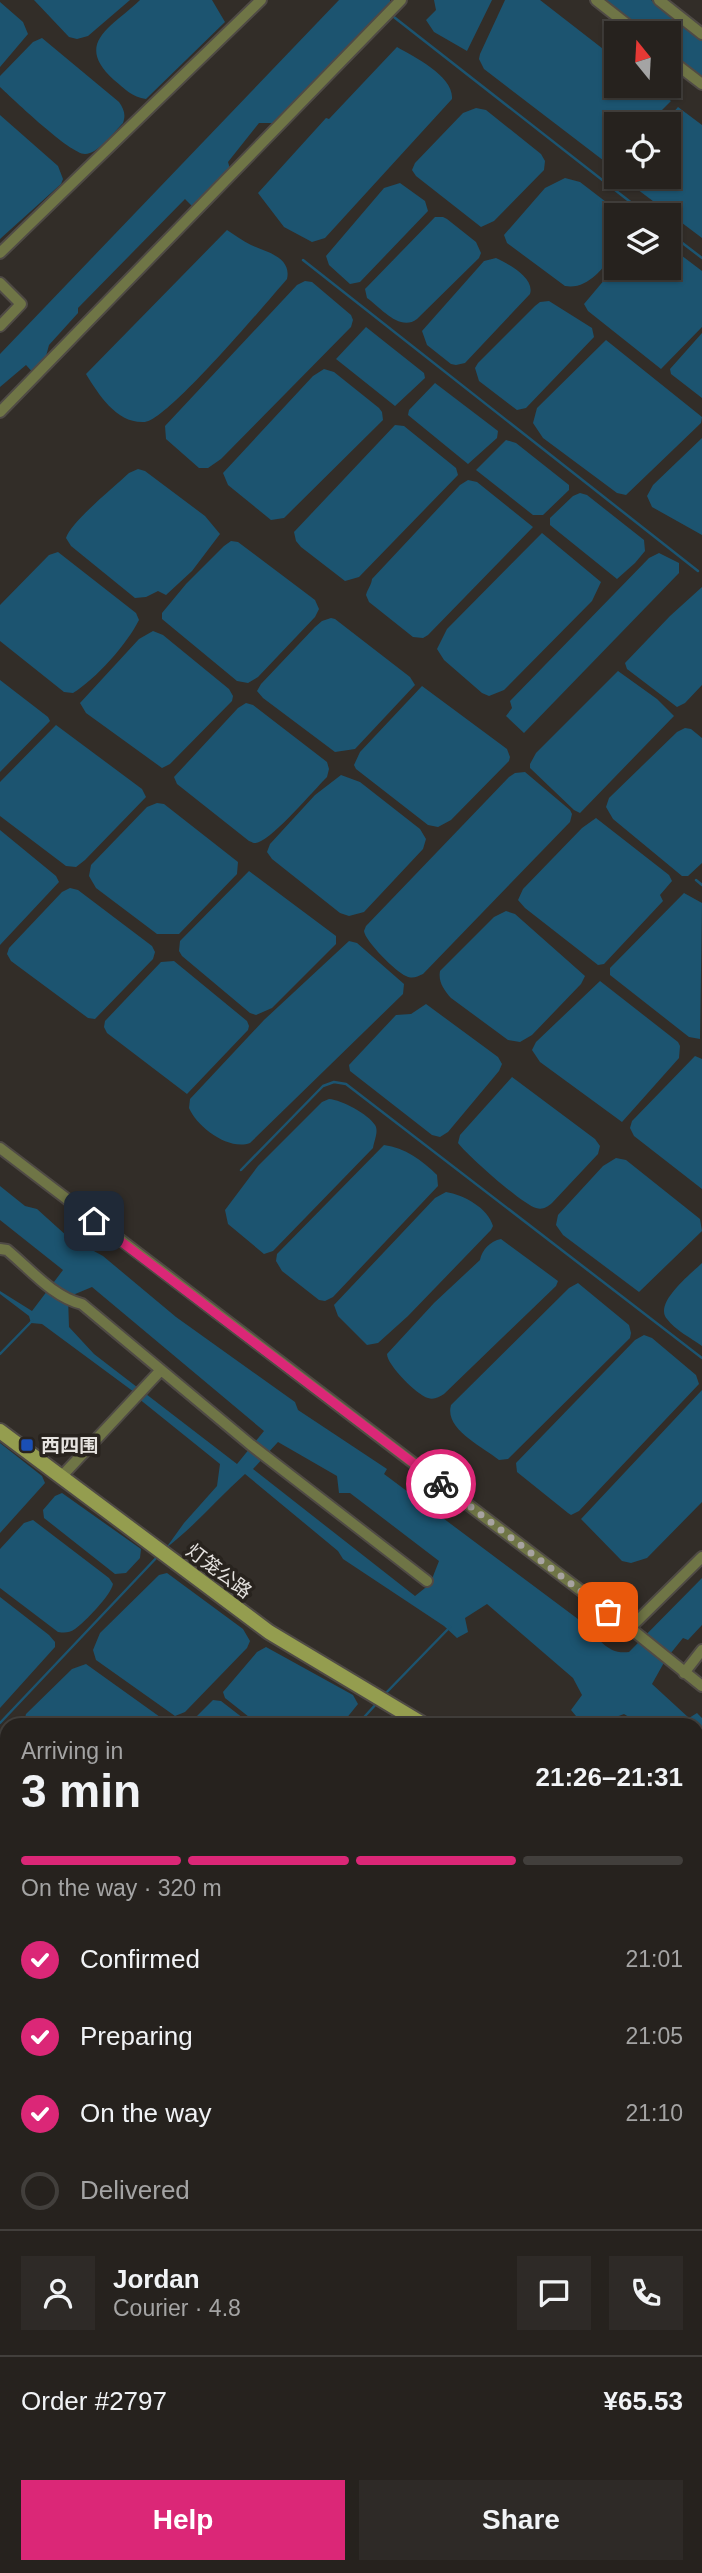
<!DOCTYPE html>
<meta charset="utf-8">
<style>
:root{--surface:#26221e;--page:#2e2a27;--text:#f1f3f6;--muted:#a4a4a4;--line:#423f3c;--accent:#db2777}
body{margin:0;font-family:Arial,"Noto Sans SC",sans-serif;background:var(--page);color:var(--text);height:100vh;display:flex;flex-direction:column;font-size:26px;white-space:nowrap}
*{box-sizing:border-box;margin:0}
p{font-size:23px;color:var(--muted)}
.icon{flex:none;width:38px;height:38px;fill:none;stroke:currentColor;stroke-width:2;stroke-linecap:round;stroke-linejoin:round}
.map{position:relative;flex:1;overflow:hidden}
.sheet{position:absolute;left:0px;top:1718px;width:704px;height:856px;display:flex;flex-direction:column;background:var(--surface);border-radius:21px 21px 0 0;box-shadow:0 2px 5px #0004,0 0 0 2px var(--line)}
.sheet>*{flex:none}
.needle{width:46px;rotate:342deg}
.tools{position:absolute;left:604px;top:21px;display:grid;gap:14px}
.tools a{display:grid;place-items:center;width:77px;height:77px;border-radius:0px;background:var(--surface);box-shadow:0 2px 5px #0004,0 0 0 2px var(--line);font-size:35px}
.pin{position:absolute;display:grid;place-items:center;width:60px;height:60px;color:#fff;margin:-30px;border-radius:14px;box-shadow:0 4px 10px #0006}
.courier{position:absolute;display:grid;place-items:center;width:70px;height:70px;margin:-35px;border:5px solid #db2777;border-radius:50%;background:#fff;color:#222;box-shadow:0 2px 9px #0007}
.headline em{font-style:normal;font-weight:600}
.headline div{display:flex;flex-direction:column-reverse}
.headline{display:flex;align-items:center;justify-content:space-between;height:119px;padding:0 21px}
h1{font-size:46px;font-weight:600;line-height:52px}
.bar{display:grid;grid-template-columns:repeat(4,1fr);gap:10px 7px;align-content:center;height:84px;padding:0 21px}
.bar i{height:9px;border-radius:5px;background:var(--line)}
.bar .on{background:var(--accent)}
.bar p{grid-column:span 4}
.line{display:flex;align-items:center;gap:18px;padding:0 21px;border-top:2px solid var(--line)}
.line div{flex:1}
.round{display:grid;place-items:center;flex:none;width:74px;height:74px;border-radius:0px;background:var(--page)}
ol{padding:0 21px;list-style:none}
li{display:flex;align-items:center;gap:21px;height:77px}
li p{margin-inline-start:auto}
li .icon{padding:7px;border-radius:50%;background:var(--accent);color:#fff;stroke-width:4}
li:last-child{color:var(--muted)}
li i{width:38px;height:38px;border:4px solid var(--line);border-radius:50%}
.action{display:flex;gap:14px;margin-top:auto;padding:14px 21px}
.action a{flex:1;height:80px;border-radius:0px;background:var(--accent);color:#fff;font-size:28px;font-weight:600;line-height:80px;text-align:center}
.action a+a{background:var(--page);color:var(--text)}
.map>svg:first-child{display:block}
.water{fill:#1c5470;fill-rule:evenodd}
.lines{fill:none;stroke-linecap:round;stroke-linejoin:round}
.stream{stroke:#1c5470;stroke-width:2.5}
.street-casing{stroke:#4f4a45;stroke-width:14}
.secondary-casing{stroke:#4f4a45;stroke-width:18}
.street{stroke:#6f7546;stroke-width:10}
.secondary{stroke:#949d4f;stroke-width:14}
.done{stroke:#a7a3a0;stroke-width:7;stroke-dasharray:0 12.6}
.route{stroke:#db2777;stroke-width:9}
.transit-dot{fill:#1a4fb4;stroke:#28231e;stroke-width:2.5}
.labels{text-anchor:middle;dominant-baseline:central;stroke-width:7;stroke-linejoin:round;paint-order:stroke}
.poi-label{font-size:19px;font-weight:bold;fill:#e6e3e0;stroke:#28231e;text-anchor:start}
.street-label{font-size:19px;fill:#e6e3e0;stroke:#28231e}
</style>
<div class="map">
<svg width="702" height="2573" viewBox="0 0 702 2573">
<rect width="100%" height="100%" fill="#322d28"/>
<path class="water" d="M 34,0 L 130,0 L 88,36 L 77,39 L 69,37 Z
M 140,0 L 212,0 L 225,22 L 146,99 C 132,97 125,89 114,80 C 73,43 112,27 140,0 Z
M 339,0 L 390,0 L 390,14 L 278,123 L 259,123 L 228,162 L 231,172 L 215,193 L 202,196 L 192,206 L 185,199 L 78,308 L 78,313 L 49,345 L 42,371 L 36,376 L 26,365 L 0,387 L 0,354 Z
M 434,0 L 492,0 L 467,51 L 434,32 L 426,20 L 436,10 Z
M 505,0 L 540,0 L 616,59 L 616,86 L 651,86 L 671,101 L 648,124 L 616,124 L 616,156 L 608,164 L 484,69 L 479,59 L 480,54 Z
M 600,0 L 651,0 L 702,40 L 702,80 L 669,53 L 668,33 L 643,33 Z
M 0,2 L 23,22 L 28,34 L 0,67 Z
M 42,38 L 119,102 C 124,109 126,115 123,123 C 114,132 98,154 85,154 C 70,154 13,99 0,87 L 0,76 L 33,42 Z
M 397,47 C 414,57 454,76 452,99 L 325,238 L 312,242 L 284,227 L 258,193 L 326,118 L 329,119 Z
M 678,107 L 702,125 L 702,238 L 621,177 L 668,177 L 668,124 L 663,124 Z
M 476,108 L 486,110 L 541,154 L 545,161 L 544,170 L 494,221 L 481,227 L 416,176 L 412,170 L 415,163 L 463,113 Z
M 0,115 L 58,166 L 63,179 L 61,184 L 0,239 Z
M 565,178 L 580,182 L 623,215 L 616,215 L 616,253 C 602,268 588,290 565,286 L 507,243 L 504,235 L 545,188 Z
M 400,183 L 425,201 L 428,211 L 360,282 L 350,284 L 329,265 L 326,256 L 384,188 Z
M 435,217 L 443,217 L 447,219 L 476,242 L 481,253 L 479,258 L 417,319 C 400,332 381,308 367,298 L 365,289 Z
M 227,230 C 235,235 243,241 251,245 C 266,252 292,257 287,279 C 266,303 168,420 145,422 C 117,424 99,395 86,374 Z
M 669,246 L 702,271 L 702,327 L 661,369 L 588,311 L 584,304 L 616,266 L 668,268 Z
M 496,258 C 509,264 535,278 530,294 L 465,363 L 456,365 L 451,364 L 427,345 L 422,331 L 484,261 Z
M 305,281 L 312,282 L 351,315 L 353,320 L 351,327 L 221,459 L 208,468 L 199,468 L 166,439 L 165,426 L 297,285 Z
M 549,301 L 592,328 L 594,337 L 526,408 L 517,410 L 479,381 L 475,368 L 478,363 L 535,306 L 540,302 Z
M 366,327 L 424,373 L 425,378 L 395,406 L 336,359 Z
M 702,333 L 702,398 L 671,374 L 670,369 Z
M 606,340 L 702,417 L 701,423 L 626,495 L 617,493 L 543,438 L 533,423 L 537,408 Z
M 324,369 L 334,372 L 379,408 L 382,412 L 383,420 L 284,518 L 271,520 L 228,485 L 223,473 L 313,376 Z
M 435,383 L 498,431 L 497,438 L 468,464 L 408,415 L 409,410 Z
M 395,425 L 404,426 L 456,468 L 458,475 L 359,577 L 345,581 L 301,547 L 296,541 L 294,532 Z
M 702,438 L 702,535 L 652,507 L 647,496 L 653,485 Z
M 506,440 L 516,443 L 569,485 L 569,490 L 543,515 L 533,515 L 476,470 Z
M 138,469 L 145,471 L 205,516 L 220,534 L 192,571 L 166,595 L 158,591 L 146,597 L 135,598 L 71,546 L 66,538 C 71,522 114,487 129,473 Z
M 468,480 L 477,482 L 533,527 L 428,635 L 423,638 L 413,637 L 369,602 L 366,595 C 368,588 371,586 372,579 L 460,485 Z
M 580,493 L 587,495 L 644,540 L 645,551 L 635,563 L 617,579 L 550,525 L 550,518 L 573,496 Z
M 542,533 L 601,582 L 592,601 L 504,690 L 489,696 L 482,693 L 444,660 L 437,649 L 447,629 Z
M 231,541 L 238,542 L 315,600 L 319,609 L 315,617 L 258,677 L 248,683 L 237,681 L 162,619 L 162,613 L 186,584 L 224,546 Z
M 58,552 L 136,613 L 139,620 C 127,644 96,679 73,693 L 64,692 L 0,641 L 0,605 L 49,555 Z
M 659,553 L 679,563 L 679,573 L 524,733 L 506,716 L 512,708 L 510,701 L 649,558 Z
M 702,587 L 702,685 L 685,703 L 677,707 L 627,669 L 625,663 L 670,616 Z
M 331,618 L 335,619 L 410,677 L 415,685 L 355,749 L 335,752 L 263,698 L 257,691 L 261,684 L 315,627 L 322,621 Z
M 153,631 L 163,635 L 229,689 L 233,696 L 232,701 L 170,764 L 162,768 L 86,713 L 80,703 L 139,639 Z
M 618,671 L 657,699 L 674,716 L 580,813 L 574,810 L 530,768 L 530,764 L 536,753 Z
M 0,680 L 48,717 L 50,721 L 0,772 Z
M 422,686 L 507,749 L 510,757 L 509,761 L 451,820 L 438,827 L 428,825 L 356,769 L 354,765 L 360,752 Z
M 246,703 L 253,705 L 327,762 L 329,769 L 327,777 C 314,790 274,837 259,842 C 254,844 254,843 249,841 L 177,784 L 174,777 L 238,708 Z
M 56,725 L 142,789 L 146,797 L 85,860 L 76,867 L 66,866 L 0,816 L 0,782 Z
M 685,728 L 691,729 L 702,738 L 702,863 L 688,876 L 682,876 L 613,819 L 606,807 L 609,798 L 677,732 Z
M 525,772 L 570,810 L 572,814 L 570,822 L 423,974 C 417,977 412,979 406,976 C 396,972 365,941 364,931 L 366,926 L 509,777 L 515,773 Z
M 341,775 L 360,782 L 420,829 L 426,839 L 423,849 L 364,912 L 349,916 L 340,913 L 272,859 L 267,852 L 270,844 L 315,795 Z
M 157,803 L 164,804 L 238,862 L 237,874 L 179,934 L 157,934 L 96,888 L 89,876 L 91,865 L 147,807 Z
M 596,818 L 669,875 L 672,881 L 660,895 L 663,901 L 604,964 L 598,965 L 525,908 L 518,900 L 523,889 L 582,828 Z
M 0,830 L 56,876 L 59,882 L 0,945 Z
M 249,871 L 336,936 L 336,944 L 272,1008 L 256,1015 L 250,1013 L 182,956 L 179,951 L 180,941 Z
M 70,888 L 78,890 L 152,946 L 155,952 L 153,959 L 95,1019 L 88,1018 L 11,961 L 7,954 L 9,948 L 62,892 Z
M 684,893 L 702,903 L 700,1039 L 689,1037 L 610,975 L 610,968 Z
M 506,911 L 515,914 L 585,976 L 581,984 L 532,1035 L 520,1042 L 508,1040 L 451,998 C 444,990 438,982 440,971 L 494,917 Z
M 349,941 L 357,943 L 404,984 L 403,994 L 250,1143 C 229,1151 197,1127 189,1108 L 190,1099 L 264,1020 Z
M 174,961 L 247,1021 L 249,1026 L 248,1030 L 187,1094 L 107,1033 L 104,1027 L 105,1021 L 161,962 Z
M 600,981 L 678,1042 L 680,1046 L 679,1058 L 622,1122 L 540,1062 L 532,1050 L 536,1042 Z
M 426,1004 L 498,1057 L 502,1064 L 499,1071 L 448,1132 L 440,1137 L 432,1135 L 350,1071 L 349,1065 L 396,1015 L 411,1014 Z
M 695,1056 L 702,1059 L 702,1189 L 634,1136 L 630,1128 L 632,1121 Z
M 512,1077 L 595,1139 L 600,1146 L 598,1154 L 552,1203 C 547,1207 543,1210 536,1208 C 523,1205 468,1156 458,1143 L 460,1135 Z
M 329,1099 C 342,1100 368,1114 375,1125 C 379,1131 374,1141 373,1148 L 273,1251 L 264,1254 L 228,1224 L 225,1210 L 258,1166 L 322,1102 Z
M 384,1145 C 405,1148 422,1160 437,1175 L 438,1186 L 333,1297 L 325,1301 L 319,1300 L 282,1271 L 276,1261 L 277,1254 Z
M 616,1158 L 626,1160 L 700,1219 L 702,1231 L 639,1292 L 563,1235 L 556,1225 L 558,1215 L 603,1166 Z
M 0,1186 L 25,1206 L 37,1209 L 68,1237 L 103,1256 L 176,1317 L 295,1402 L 298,1410 L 387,1469 L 384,1474 L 586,1625 C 599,1639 608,1655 629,1652 L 702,1578 L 702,1625 L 688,1640 L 683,1638 L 666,1659 L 652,1684 L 689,1718 L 697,1713 L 702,1718 L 702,1754 L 697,1760 L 696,1726 L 642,1725 L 624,1714 L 595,1725 L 569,1725 L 576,1716 L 571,1710 L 582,1695 L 573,1678 L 487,1604 L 465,1618 L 468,1632 L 457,1638 L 444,1626 L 343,1559 L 338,1551 L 245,1474 C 218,1498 195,1526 166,1548 L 184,1523 L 217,1486 L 220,1464 L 138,1398 L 134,1392 L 42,1324 L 31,1323 L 29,1316 L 0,1294 L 0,1291 L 32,1311 L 63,1270 L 0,1220 ZM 92,1287 L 264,1431 L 237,1464 L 94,1354 L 69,1327 L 68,1297 ZM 278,1442 L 337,1476 L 339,1493 L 350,1493 L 439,1561 L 430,1584 L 415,1596 L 253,1469 Z
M 446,1192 C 464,1195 488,1208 493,1226 L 491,1230 L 408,1316 L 378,1343 L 367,1345 L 338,1316 L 334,1305 L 435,1198 Z
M 501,1239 L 558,1281 L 556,1286 L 444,1394 C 439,1397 434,1400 428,1398 C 417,1395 387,1365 387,1354 L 434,1303 L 480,1260 C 482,1250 490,1241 501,1239 Z
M 702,1263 L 702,1346 C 691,1338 675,1330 667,1319 C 653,1303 692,1273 702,1263 Z
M 578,1283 L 629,1325 L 631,1333 L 630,1338 L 508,1459 L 499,1460 C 483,1447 444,1429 451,1405 L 569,1288 Z
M 644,1335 L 652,1338 L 696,1375 L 699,1384 L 579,1511 L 571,1515 L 568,1513 L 517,1472 L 516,1463 L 635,1340 Z
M 702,1390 L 702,1502 L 647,1558 L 631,1563 L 622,1561 L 581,1519 Z
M 0,1443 L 42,1476 L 45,1483 L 0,1533 Z
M 62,1493 L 141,1549 L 140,1558 L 126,1573 L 115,1574 L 44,1518 L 43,1510 L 55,1496 Z
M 33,1520 L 109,1578 L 113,1584 C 111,1595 85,1622 75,1629 C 69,1633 65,1633 58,1632 L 0,1588 L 0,1549 L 24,1523 Z
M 167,1573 L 243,1629 L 250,1641 L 247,1648 L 185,1712 L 175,1716 L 96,1660 L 93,1650 L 100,1633 L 159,1575 Z
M 0,1597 L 49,1635 L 55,1642 L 55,1647 L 0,1708 Z
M 266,1647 L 353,1695 L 358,1704 L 341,1725 L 259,1725 L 225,1698 L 223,1692 L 257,1652 Z
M 86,1664 L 160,1717 L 166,1725 L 23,1725 L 26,1714 L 72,1669 Z
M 213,1700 L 221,1701 L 252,1725 L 195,1725 L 195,1718 Z
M 0,1812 L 7,1818 L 7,1903 L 0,1910 Z
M 697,1929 L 702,1933 L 702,2038 L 697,2034 Z
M 0,1931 L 7,1936 L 7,2032 L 0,2026 Z
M 702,2060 L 702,2159 L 697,2155 L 696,2067 Z
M 0,2169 L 7,2174 L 7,2255 L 0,2249 Z
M 702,2243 L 702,2353 L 696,2349 L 697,2251 Z
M 7,2399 L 7,2510 L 0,2517 L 0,2407 Z
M 697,2430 L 702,2434 L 702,2538 L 697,2533 Z
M 47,2567 L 143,2567 L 148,2573 L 53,2573 Z
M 193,2567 L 300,2567 L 295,2573 L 191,2573 Z
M 326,2567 L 421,2567 L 417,2573 L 330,2573 Z
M 581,2567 L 686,2567 L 682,2573 L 577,2573 Z"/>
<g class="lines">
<path class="stream" d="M 390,14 L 647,215
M 668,232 L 702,258
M 303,260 L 698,571
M 696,880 L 702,885
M 241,1170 L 323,1086 L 334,1082 L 346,1084 L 702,1358
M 0,1354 L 32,1321
M 384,1695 L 450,1627
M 0,1723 L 159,1555
M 356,1726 L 377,1703
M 0,2098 L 7,2091
M 696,2232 L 702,2225
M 173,2573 L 177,2567
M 435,2573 L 439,2567
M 697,2573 L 702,2567"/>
<defs>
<path id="street" d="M 596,0 L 638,33
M 659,0 L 702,34
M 668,58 L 702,84
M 0,253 L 261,0
M 0,283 L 21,304 L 0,326
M 0,412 L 401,0
M 0,1148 L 630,1628 L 702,1686
M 0,1249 L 7,1250 C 30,1269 53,1297 82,1304 L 251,1445 L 427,1581
M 61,1477 L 160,1371
M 630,1628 L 702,1557
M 684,1673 L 702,1650
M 0,2301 L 7,2293"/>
<path id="secondary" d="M 0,1431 L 269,1632 L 426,1726
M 696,1885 L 702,1889"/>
</defs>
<use href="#street" class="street-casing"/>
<use href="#secondary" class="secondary-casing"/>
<use href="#street" class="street"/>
<use href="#secondary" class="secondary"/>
</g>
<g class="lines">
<path class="done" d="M 441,1484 L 608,1612"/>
<path class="route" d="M 94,1221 L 441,1484"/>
</g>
<rect class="transit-dot" x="20" y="1438" width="14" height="14" rx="3.5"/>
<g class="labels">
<g class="poi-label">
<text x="41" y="1445">西四围</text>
</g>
<g class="street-label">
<text transform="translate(219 1571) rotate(37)">灯笼公路</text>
</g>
</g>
</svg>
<div class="tools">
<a><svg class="needle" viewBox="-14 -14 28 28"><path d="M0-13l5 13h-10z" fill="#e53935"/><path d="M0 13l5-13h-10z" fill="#a4a4a4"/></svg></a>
<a><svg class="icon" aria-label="locate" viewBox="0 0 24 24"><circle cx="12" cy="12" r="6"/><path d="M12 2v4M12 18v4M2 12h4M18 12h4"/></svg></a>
<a><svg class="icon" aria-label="layers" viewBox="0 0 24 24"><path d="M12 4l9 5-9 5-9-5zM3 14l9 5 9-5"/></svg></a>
</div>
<div class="pin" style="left:608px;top:1612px;background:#ea580c"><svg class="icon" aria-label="bag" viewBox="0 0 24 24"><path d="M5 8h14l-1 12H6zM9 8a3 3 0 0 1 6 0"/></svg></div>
<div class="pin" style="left:94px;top:1221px;background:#1f2937"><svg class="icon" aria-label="home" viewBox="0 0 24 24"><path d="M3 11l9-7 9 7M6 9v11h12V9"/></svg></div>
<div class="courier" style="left:441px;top:1484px"><svg class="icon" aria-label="bike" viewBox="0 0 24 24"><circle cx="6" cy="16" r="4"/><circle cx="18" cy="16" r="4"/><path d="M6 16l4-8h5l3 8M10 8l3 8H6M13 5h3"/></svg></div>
<section class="sheet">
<div class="headline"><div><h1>3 min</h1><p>Arriving in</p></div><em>21:26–21:31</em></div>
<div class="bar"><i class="on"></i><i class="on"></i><i class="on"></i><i></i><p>On the way · 320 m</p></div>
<ol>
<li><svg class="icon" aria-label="check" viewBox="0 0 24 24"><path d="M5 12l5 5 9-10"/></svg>Confirmed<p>21:01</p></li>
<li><svg class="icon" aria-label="check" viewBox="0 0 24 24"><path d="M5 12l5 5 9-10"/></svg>Preparing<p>21:05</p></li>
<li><svg class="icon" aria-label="check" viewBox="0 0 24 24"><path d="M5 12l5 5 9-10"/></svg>On the way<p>21:10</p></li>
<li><i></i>Delivered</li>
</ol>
<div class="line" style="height:126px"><a class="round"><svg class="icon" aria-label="person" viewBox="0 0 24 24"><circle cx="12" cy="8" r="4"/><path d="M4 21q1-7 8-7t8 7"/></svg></a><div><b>Jordan</b><p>Courier · 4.8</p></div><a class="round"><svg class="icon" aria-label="chat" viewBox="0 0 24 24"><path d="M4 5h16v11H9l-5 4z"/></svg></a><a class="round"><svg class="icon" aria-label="phone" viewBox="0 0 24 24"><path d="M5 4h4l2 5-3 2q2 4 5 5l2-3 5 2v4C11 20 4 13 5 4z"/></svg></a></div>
<div class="line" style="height:91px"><div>Order #2797</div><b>¥65.53</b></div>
<div class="action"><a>Help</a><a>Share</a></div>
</section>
</div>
